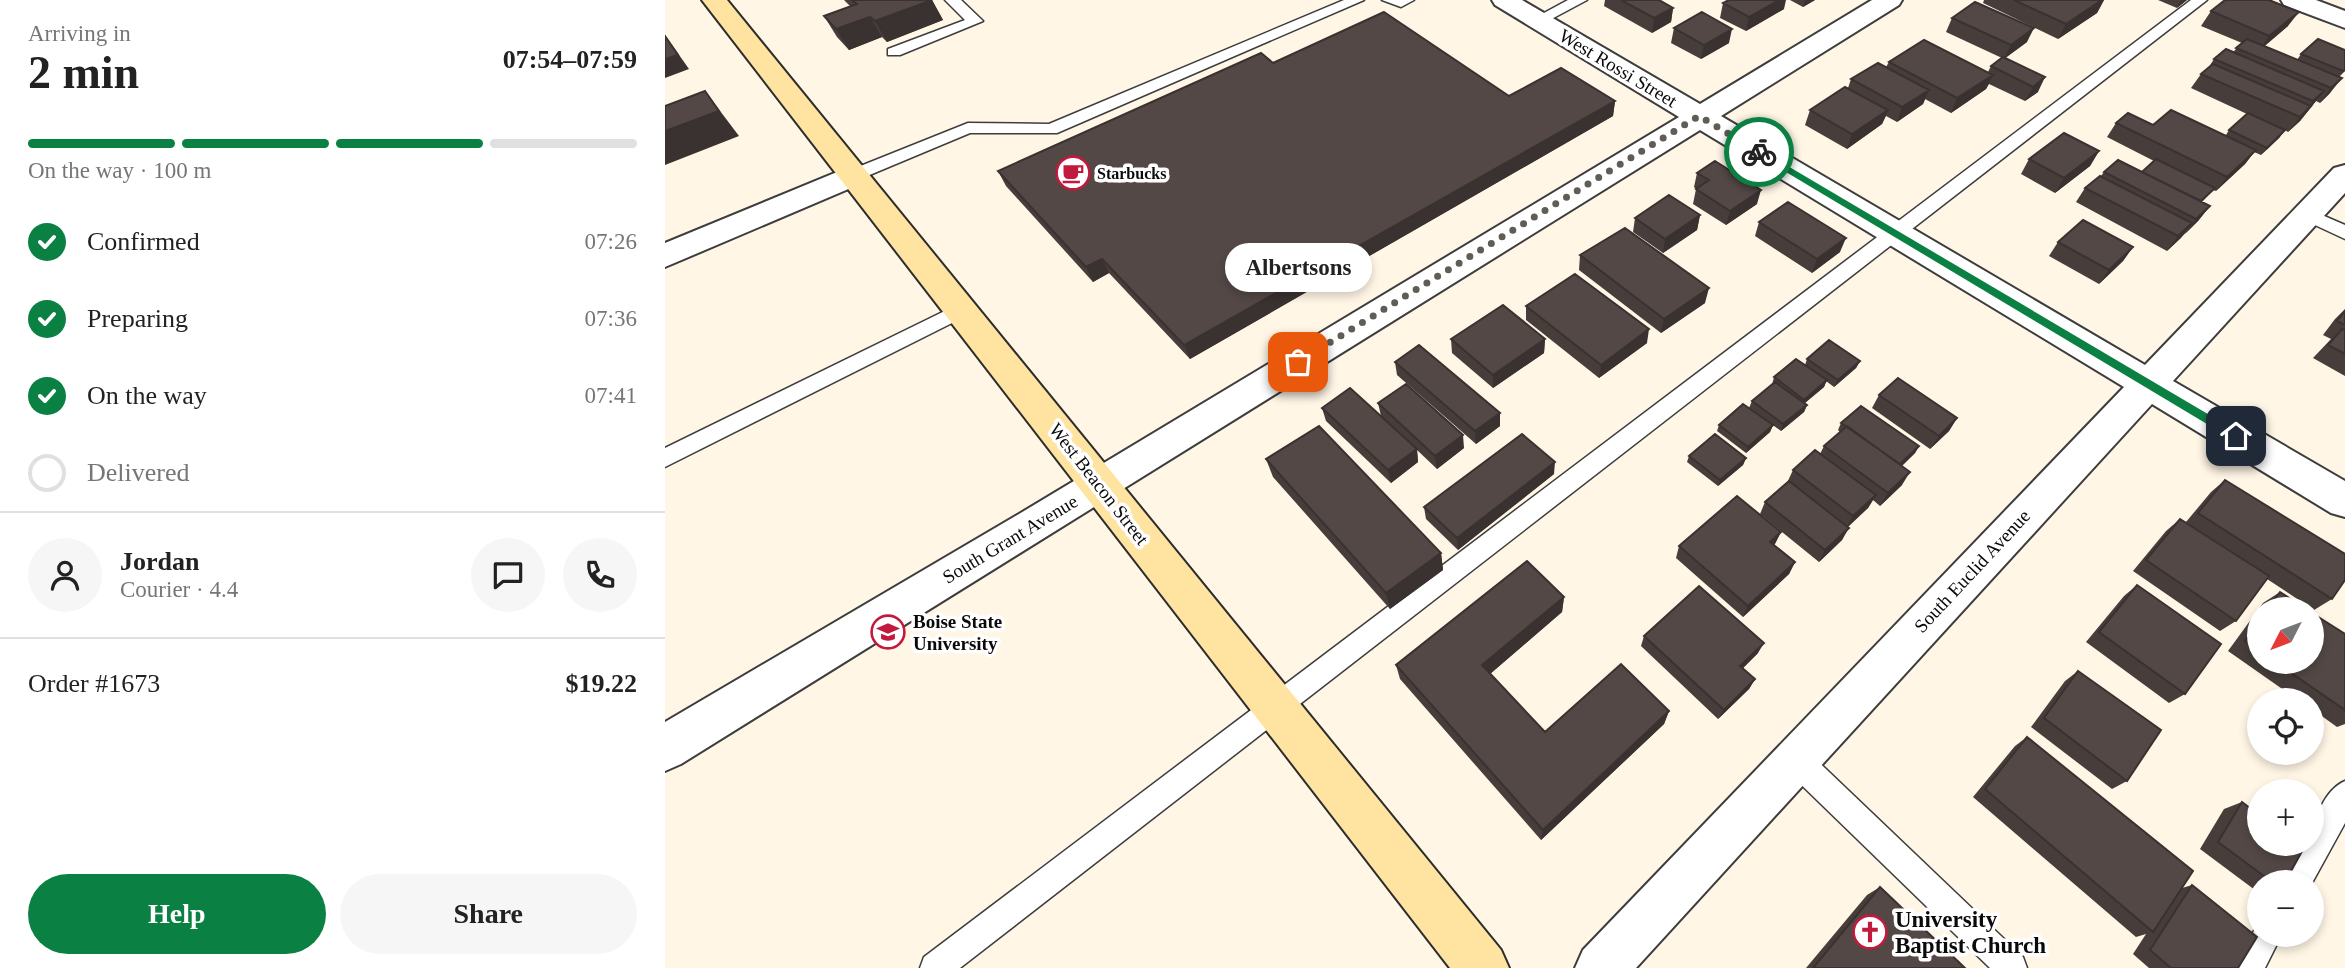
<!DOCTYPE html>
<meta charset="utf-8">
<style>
:root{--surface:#fff;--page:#f6f6f6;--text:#222;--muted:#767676;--line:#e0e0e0;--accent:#0b8043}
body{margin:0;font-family:"Times New Roman",serif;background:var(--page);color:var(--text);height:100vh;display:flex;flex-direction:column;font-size:26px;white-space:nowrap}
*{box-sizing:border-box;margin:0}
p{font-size:23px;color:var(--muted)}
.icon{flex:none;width:38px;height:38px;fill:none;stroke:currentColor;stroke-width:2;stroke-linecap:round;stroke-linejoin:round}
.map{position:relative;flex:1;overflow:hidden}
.drawer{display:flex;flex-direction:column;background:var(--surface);width:665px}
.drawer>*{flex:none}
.needle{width:46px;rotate:228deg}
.buttons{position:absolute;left:1582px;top:597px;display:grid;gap:14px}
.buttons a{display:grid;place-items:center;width:77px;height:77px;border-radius:50%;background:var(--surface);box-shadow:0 4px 10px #0003;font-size:35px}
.pin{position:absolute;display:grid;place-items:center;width:60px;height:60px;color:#fff;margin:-30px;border-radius:14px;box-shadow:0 4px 10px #0006}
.courier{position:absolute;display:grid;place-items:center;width:70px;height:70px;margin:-35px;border:5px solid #0b8043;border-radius:50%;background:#fff;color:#222;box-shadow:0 2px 9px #0007}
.bubble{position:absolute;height:49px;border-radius:24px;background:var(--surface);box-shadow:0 4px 10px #0003;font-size:23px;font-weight:800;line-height:49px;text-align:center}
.overview em{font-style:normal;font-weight:800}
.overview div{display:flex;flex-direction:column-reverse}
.overview{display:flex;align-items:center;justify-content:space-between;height:119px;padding:0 28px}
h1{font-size:46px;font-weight:800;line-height:52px}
.bar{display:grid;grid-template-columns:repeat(4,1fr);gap:10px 7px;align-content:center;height:84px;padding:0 28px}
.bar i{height:9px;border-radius:5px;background:var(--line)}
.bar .selected{background:var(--accent)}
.bar p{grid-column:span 4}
.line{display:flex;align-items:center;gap:18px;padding:0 28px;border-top:2px solid var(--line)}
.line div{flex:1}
.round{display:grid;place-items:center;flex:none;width:74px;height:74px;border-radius:37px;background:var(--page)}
ol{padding:0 28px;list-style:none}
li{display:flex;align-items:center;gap:21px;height:77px}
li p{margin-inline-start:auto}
li .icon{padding:7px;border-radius:50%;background:var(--accent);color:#fff;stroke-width:4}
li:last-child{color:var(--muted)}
li i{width:38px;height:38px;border:4px solid var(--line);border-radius:50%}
.button{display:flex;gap:14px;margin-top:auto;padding:14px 28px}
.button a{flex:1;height:80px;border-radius:42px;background:var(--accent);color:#fff;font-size:28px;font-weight:800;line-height:80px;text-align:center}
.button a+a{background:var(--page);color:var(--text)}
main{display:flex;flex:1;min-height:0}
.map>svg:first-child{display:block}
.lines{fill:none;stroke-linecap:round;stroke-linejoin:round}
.lane-casing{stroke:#3d3d3d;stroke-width:3}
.street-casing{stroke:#3d3d3d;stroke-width:4}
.secondary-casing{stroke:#2c2c2c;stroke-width:4}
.lane{fill:#fff;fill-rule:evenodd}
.street{fill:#fff;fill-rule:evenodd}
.secondary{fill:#ffe4a1;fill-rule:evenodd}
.wall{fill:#473e3b}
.shaded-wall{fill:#3a3230}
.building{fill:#534845;stroke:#3a3230;stroke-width:2}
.route{fill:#0b8043}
.done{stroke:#605d57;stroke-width:7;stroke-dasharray:0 12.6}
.labels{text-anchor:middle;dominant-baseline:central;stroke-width:7;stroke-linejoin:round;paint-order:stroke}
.far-poi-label{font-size:16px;font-weight:bold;fill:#0a0a0a;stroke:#fff;text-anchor:start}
.street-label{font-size:19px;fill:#0a0a0a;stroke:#fff}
.poi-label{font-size:19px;font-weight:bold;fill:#0a0a0a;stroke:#fff;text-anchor:start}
.near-poi-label{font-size:23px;font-weight:bold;fill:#0a0a0a;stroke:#fff;text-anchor:start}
</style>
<main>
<section class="drawer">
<div class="overview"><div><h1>2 min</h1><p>Arriving in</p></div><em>07:54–07:59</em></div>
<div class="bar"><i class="selected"></i><i class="selected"></i><i class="selected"></i><i></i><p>On the way · 100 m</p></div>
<ol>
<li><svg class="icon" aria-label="check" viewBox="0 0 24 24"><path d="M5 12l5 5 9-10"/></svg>Confirmed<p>07:26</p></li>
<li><svg class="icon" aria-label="check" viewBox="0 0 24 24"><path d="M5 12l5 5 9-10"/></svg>Preparing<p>07:36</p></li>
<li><svg class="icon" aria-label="check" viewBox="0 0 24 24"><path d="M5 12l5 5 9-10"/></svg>On the way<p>07:41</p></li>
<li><i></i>Delivered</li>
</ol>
<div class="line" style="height:126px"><a class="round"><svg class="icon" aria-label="person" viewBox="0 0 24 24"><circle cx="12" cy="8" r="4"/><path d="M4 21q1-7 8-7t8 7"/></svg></a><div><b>Jordan</b><p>Courier · 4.4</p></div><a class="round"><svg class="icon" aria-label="chat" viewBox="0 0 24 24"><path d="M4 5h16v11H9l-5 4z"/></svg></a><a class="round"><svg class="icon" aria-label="phone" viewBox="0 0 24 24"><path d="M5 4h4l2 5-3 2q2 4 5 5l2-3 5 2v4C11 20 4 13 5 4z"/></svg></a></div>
<div class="line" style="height:91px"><div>Order #1673</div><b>$19.22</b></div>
<div class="button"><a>Help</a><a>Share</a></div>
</section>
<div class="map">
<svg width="1680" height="968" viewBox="0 0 1680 968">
<rect width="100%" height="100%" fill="#fff6e6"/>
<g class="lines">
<defs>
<path id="lane" d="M 280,0 L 296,0 L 318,21 L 235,55 L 223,55 L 223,49 L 300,20 Z
M 679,0 L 699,0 L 392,133 L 305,133 L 195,179 L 189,181 L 180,175 L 183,171 L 303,123 L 384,124 Z
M 717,0 L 749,0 L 736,7 Z
M 903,0 L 922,0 L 879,23 L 874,25 L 866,20 Z
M 1526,0 L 1542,0 L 295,968 L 255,968 L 259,957 Z
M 1643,209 L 1680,225 L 1680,239 L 1637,219 L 1634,215 L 1637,211 Z
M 296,303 L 303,305 L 306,310 L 303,315 L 0,467 L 0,448 Z
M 1131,746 L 1141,750 L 1358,957 L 1362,968 L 1325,968 L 1121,770 L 1117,760 L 1121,750 Z
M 1680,781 L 1680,823 L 1647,883 L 1616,882 L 1637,844 L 1647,844 C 1647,822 1659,790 1680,781 Z
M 1594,922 L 1594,934 L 1617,934 L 1600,968 L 1568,968 Z"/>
<path id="street" d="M 827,0 L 857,0 L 1035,104 L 1207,0 L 1237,0 L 1234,5 L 1056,116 L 1480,365 L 1669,168 L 1680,165 L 1680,193 L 1508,381 L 1680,481 L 1680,517 L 1666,513 L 1487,404 L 971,968 L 910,968 L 918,950 L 1459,387 L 1035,130 L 16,764 L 0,771 L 0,722 L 359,511 L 1014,117 L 830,5 Z
M 1616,0 L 1651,0 L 1680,11 L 1680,28 L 1619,5 Z
M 189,165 L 200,168 L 204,175 L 200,182 L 0,267 L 0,243 Z"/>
<path id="secondary" d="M 37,0 L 62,0 L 836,950 L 844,968 L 785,968 Z"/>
</defs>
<use href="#lane" class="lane-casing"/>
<use href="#street" class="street-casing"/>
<use href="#secondary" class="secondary-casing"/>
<use href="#lane" class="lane"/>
<use href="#street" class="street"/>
<use href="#secondary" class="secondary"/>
</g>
<path class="wall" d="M 179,0 L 267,0 L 278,20 L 222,42 L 217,37 L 184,50 L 172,37 L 159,16 L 186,7 Z
M 940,0 L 994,0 L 1008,8 L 1006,22 L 987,33 L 939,6 Z
M 1125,0 L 1150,0 L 1138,7 Z
M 1319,0 L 1439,0 L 1432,13 L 1393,39 L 1318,3 Z
M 1493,0 L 1522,0 L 1512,8 Z
M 1058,3 L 1119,9 L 1081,31 L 1055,18 Z
M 1546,11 L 1623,26 L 1599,46 L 1632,60 L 1636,54 L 1680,71 L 1674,77 L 1665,93 L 1655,103 L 1651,101 L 1635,121 L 1623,132 L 1620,130 L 1614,138 L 1596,155 L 1589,152 L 1580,164 L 1551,191 L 1548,190 L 1537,202 L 1545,206 L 1533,221 L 1502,251 L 1411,202 L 1420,188 L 1436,176 L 1439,172 L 1476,172 L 1489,161 L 1442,137 L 1451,123 L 1488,125 L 1561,135 L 1564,130 L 1582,114 L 1526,88 L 1536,74 L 1544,67 L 1549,59 L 1568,52 L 1577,43 L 1536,26 Z
M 1287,18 L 1362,42 L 1340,58 L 1373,92 L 1360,101 L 1324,84 L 1321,89 L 1286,113 L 1260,99 L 1258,104 L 1232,122 L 1221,116 L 1217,124 L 1182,149 L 1140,125 L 1145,110 L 1183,88 L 1186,79 L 1221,67 L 1224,62 L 1323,72 L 1326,66 L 1337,58 L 1281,32 Z
M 1009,28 L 1064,43 L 1036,59 L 1006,43 Z
M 608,63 L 844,96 L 950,101 L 948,116 L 525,359 L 444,273 L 428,282 L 341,186 L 333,171 Z
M 1434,151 L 1425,166 L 1390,193 L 1356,174 L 1364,159 Z
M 1032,173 L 1092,204 L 1061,225 L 1028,204 L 1031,189 L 1029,187 Z
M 1035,215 L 1032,230 L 998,253 L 968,232 L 970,218 Z
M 1094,222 L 1175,252 L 1147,273 L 1090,236 Z
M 1393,242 L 1468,247 L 1458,261 L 1434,284 L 1384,256 Z
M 915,255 L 1040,303 L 996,333 L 914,270 Z
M 861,306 L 982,343 L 934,378 L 861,320 Z
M 1680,309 L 1680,376 L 1648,358 L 1666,339 L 1658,335 L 1670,319 Z
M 786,339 L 880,339 L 879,353 L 828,388 L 787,353 Z
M 1142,359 L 1195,361 L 1191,368 L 1169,387 L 1161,381 L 1159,387 L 1140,403 L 1142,405 L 1139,412 L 1116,431 L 1084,408 L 1087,401 L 1107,385 L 1109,377 L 1140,365 Z
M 730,362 L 835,426 L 811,444 L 732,375 Z
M 1214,395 L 1292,418 L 1284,431 L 1265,449 L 1207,408 Z
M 713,403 L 799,448 L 772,469 L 752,450 L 753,462 L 726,483 L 661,421 L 657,408 L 716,416 Z
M 1176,423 L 1254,446 L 1250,453 L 1237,466 L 1237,485 L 1215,506 L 1208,500 L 1203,508 L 1183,527 L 1177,540 L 1154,562 L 1095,514 L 1100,502 L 1122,483 L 1128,470 L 1155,454 L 1159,446 L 1175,432 L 1173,430 Z
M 1054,425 L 1108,425 L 1105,432 L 1081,453 L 1052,431 Z
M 1024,456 L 1081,458 L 1078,465 L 1053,486 L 1022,462 Z
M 601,459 L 776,553 L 778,570 L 725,609 L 608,477 Z
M 889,474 L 793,550 L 761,519 L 759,507 Z
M 1560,480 L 1667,599 L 1649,610 L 1602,579 L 1571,621 L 1555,631 L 1468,571 L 1501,531 L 1515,519 L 1521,522 L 1546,492 Z
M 1116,532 L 1109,545 L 1130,562 L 1124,574 L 1078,617 L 1011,558 L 1014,546 Z
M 1472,585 L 1520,694 L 1504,703 L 1421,642 L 1459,596 Z
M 1615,592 L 1641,609 L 1594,609 L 1594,662 L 1647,662 L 1680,634 L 1680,724 L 1672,727 L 1647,709 L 1647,700 L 1633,700 L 1563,651 L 1598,603 Z
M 899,597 L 897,612 L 825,674 L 880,732 L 1004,711 L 999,724 L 876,840 L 735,679 L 731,665 Z
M 979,636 L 1093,653 L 1078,668 L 1090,679 L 1084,689 L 1053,719 L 976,646 Z
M 1413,671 L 1462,781 L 1447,789 L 1366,727 L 1400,681 Z
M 1362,737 L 1517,888 L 1527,885 L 1573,968 L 1484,968 L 1468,954 L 1481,934 L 1471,937 L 1308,797 L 1350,746 Z
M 1577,802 L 1585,808 L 1594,803 L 1594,844 L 1620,882 L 1594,882 L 1594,893 L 1535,849 L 1559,809 Z
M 1215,887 L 1300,968 L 1141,968 L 1202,895 Z"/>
<path class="shaded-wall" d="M 267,0 L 278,20 L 222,42 L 210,21 Z
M 1114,0 L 1121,0 L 1119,9 L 1081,31 L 1084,17 Z
M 1140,0 L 1150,0 L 1138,7 Z
M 1437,0 L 1439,0 L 1432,13 L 1393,39 L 1401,24 Z
M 1516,0 L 1522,0 L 1512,8 Z
M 1008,8 L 1006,22 L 987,33 L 989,18 Z
M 1634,12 L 1623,26 L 1594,51 L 1604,36 Z
M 205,17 L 217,37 L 184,50 L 171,29 Z
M 1369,28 L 1362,42 L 1339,59 L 1346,45 Z
M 1067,29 L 1064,43 L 1036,59 L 1039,45 Z
M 0,35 L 24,69 L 0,78 Z
M 1328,75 L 1321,89 L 1286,113 L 1292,98 Z
M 1380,77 L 1373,92 L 1360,101 L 1368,87 Z
M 1677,78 L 1665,93 L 1655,103 L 1666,88 Z
M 1264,90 L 1258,104 L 1232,122 L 1237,107 Z
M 40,91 L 74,136 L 0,165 L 0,131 Z
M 1659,91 L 1635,121 L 1623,132 L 1648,101 Z
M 950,101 L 948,116 L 525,359 L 519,345 Z
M 1223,110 L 1217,124 L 1182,149 L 1187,134 Z
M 1620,130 L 1614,138 L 1596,155 L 1602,148 Z
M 1591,150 L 1580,164 L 1551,191 L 1562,177 Z
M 1434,151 L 1425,166 L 1390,193 L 1399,178 Z
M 1096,190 L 1092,204 L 1061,225 L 1065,211 Z
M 1545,206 L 1533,221 L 1520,234 L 1531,219 Z
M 1035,215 L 1032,230 L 998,253 L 1000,239 Z
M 1527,223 L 1516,238 L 1502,251 L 1513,236 Z
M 1181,238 L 1175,252 L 1147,273 L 1152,259 Z
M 1468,247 L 1458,261 L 1434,284 L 1444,270 Z
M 437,259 L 444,273 L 428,282 L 421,267 Z
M 1044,288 L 1040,303 L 996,333 L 999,319 Z
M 984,329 L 982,343 L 934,378 L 936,365 Z
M 880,339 L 879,353 L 828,388 L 828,375 Z
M 1195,361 L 1191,368 L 1169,387 L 1173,380 Z
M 1162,380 L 1159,387 L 1136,406 L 1139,400 Z
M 1142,405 L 1139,412 L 1116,431 L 1118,424 Z
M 835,413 L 835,426 L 811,444 L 810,431 Z
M 1292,418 L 1284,431 L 1265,449 L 1274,436 Z
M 1108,425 L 1105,432 L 1081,453 L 1083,447 Z
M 798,435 L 799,448 L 772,469 L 770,456 Z
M 1254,446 L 1250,453 L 1231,471 L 1235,464 Z
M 752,449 L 753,462 L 726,483 L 723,470 Z
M 1081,458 L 1078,465 L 1053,486 L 1055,480 Z
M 890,462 L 889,474 L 793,550 L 792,538 Z
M 1245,472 L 1237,485 L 1215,506 L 1223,493 Z
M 1211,495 L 1203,508 L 1181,528 L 1188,516 Z
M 1184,528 L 1177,540 L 1154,562 L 1160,550 Z
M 1116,532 L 1110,544 L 1099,554 L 1105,542 Z
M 776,553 L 778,570 L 725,609 L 721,593 Z
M 1130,562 L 1124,574 L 1078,617 L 1083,606 Z
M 899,597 L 897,612 L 818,680 L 817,665 Z
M 1099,643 L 1093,653 L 1070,676 L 1075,666 Z
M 1090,679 L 1084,689 L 1053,719 L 1059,710 Z
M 1004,711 L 999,724 L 876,840 L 878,830 Z"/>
<path class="building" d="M 187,0 L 267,0 L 210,21 L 205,17 L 171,29 L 159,16 L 192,4 Z
M 956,0 L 994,0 L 1008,8 L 989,18 Z
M 1064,0 L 1114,0 L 1084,17 L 1058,3 Z
M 1349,0 L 1437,0 L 1401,24 Z
M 1560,0 L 1604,0 L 1634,12 L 1604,36 L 1546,11 Z
M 1310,2 L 1369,28 L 1346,45 L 1287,18 Z
M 719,12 L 844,96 L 896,68 L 950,101 L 519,345 L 437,259 L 421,267 L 333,171 L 596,53 L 608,63 Z
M 1037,12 L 1067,29 L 1039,45 L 1009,28 Z
M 0,36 L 13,55 L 0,59 Z
M 1582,39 L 1677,78 L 1666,88 L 1571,48 Z
M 1653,39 L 1680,50 L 1680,70 L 1678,71 L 1636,54 Z
M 1259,40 L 1328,75 L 1292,98 L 1224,62 Z
M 1561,49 L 1659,91 L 1648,101 L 1549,59 Z
M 1338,57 L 1380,77 L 1368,87 L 1326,66 Z
M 1213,63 L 1264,90 L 1237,107 L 1186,79 Z
M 1548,64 L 1646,106 L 1635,117 L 1536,74 Z
M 1180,87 L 1223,110 L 1187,134 L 1145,110 Z
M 40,91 L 54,111 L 0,131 L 0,106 Z
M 1506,110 L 1591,150 L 1562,177 L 1451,123 L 1463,113 L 1488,125 Z
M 1583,113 L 1620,130 L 1602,148 L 1564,130 Z
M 1399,133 L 1434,151 L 1399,178 L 1364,159 Z
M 1491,159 L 1550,188 L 1536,201 L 1477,172 Z
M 1453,160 L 1545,206 L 1531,219 L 1439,172 Z
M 1050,161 L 1096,190 L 1065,211 L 1031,189 L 1044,180 L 1032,173 Z
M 1435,176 L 1527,223 L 1513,236 L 1420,188 Z
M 1004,195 L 1035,215 L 1000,239 L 970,218 Z
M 1123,202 L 1181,238 L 1152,259 L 1094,222 Z
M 1418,220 L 1468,247 L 1444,270 L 1393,242 Z
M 960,228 L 1044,288 L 999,319 L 915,255 Z
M 910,274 L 984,329 L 936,365 L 861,306 Z
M 838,305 L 880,339 L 828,375 L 786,339 Z
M 1680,311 L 1680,325 L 1672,321 Z
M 1677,329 L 1680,330 L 1680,354 L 1663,345 Z
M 1164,340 L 1195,361 L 1173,380 L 1142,359 Z
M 754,345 L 835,413 L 810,431 L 730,362 Z
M 1131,359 L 1162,380 L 1139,400 L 1109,377 Z
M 1233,378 L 1292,418 L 1274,436 L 1214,395 Z
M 1110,382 L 1142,405 L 1118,424 L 1087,401 Z
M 741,384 L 798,435 L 770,456 L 713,403 Z
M 685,388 L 752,449 L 723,470 L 657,408 Z
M 1078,404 L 1108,425 L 1083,447 L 1054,425 Z
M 1196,406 L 1254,446 L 1235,464 L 1176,423 Z
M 654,426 L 776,553 L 721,593 L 601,459 Z
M 1182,426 L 1245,472 L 1223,493 L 1159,446 Z
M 857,434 L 890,462 L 792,538 L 759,507 Z
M 1050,434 L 1081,458 L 1055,480 L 1024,456 Z
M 1150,450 L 1211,495 L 1188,516 L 1128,470 Z
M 1560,480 L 1680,554 L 1680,580 L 1667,599 L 1533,513 Z
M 1124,481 L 1184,528 L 1160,550 L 1100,502 Z
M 1072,496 L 1116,532 L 1105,542 L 1130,562 L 1083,606 L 1014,546 Z
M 1515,519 L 1604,576 L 1571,621 L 1481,560 Z
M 862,561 L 899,597 L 817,665 L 880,732 L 956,664 L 1004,711 L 878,830 L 731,665 Z
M 1472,585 L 1556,644 L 1520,694 L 1434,632 Z
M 1034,586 L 1099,643 L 1075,666 L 1090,679 L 1059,710 L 979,636 Z
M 1615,592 L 1641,609 L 1603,609 Z
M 1647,613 L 1680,634 L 1680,710 L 1610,662 L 1647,662 Z
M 1594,620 L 1594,651 L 1580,641 Z
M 1413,671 L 1496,730 L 1462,781 L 1379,718 Z
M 1362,737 L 1528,871 L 1488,932 L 1320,789 Z
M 1577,802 L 1594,815 L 1594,844 L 1641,844 L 1620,882 L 1607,882 L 1553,842 Z
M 1527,885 L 1592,937 L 1573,968 L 1506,968 L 1485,950 Z
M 1215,887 L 1300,968 L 1148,968 Z"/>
<path class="route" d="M 1094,149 L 1575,433 L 1575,439 L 1567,439 L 1091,154 Z"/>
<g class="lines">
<path class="done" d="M 633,362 L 1034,116 L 1094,152"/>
</g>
<defs>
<symbol id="cafe-ring" viewBox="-11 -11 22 22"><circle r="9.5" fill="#fff" stroke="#c2193e" stroke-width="1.5"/><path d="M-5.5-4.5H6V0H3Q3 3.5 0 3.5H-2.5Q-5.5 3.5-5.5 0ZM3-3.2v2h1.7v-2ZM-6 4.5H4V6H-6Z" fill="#c2193e"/></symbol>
<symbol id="university-ring" viewBox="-11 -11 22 22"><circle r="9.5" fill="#fff" stroke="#c2193e" stroke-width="1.5"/><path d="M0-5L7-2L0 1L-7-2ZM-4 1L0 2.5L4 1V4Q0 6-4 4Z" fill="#c2193e"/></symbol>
<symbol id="church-ring" viewBox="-11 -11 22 22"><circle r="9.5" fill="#fff" stroke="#c2193e" stroke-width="1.5"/><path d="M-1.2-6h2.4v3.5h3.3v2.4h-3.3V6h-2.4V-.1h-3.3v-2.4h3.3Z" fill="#c2193e"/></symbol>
</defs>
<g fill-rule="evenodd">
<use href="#cafe-ring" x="389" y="154" width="38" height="38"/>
<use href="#university-ring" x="204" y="613" width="38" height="38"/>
<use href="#church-ring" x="1186" y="913" width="38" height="38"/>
</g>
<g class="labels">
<g class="far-poi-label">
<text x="432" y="173">Starbucks</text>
</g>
<g class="street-label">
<text transform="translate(953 68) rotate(31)">West Rossi Street</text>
<text transform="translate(434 484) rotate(52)">West Beacon Street</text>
<text transform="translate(345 539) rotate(-31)">South Grant Avenue</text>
<text transform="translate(1307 571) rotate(-47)">South Euclid Avenue</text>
</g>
<g class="poi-label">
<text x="248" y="621">Boise State<tspan x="248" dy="22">University</tspan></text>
</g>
<g class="near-poi-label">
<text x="1230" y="919">University<tspan x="1230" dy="26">Baptist Church</tspan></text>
</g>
</g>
</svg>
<div class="buttons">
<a><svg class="needle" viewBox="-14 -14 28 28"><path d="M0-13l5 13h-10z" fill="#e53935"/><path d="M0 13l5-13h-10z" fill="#767676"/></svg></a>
<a><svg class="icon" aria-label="locate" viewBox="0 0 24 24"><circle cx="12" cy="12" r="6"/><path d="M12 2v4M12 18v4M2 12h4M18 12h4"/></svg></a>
<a>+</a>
<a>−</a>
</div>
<div class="pin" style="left:633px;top:362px;background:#ea580c"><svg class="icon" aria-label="bag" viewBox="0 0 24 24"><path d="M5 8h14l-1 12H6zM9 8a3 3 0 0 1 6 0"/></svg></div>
<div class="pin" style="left:1571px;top:436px;background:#1f2937"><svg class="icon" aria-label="home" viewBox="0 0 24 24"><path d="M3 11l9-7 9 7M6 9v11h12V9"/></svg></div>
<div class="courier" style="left:1094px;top:152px"><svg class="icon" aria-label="bike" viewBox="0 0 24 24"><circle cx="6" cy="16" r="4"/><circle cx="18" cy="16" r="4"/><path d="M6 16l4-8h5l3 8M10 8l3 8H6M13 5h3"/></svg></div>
<div class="bubble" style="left:560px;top:243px;width:147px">Albertsons</div>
</div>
</main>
